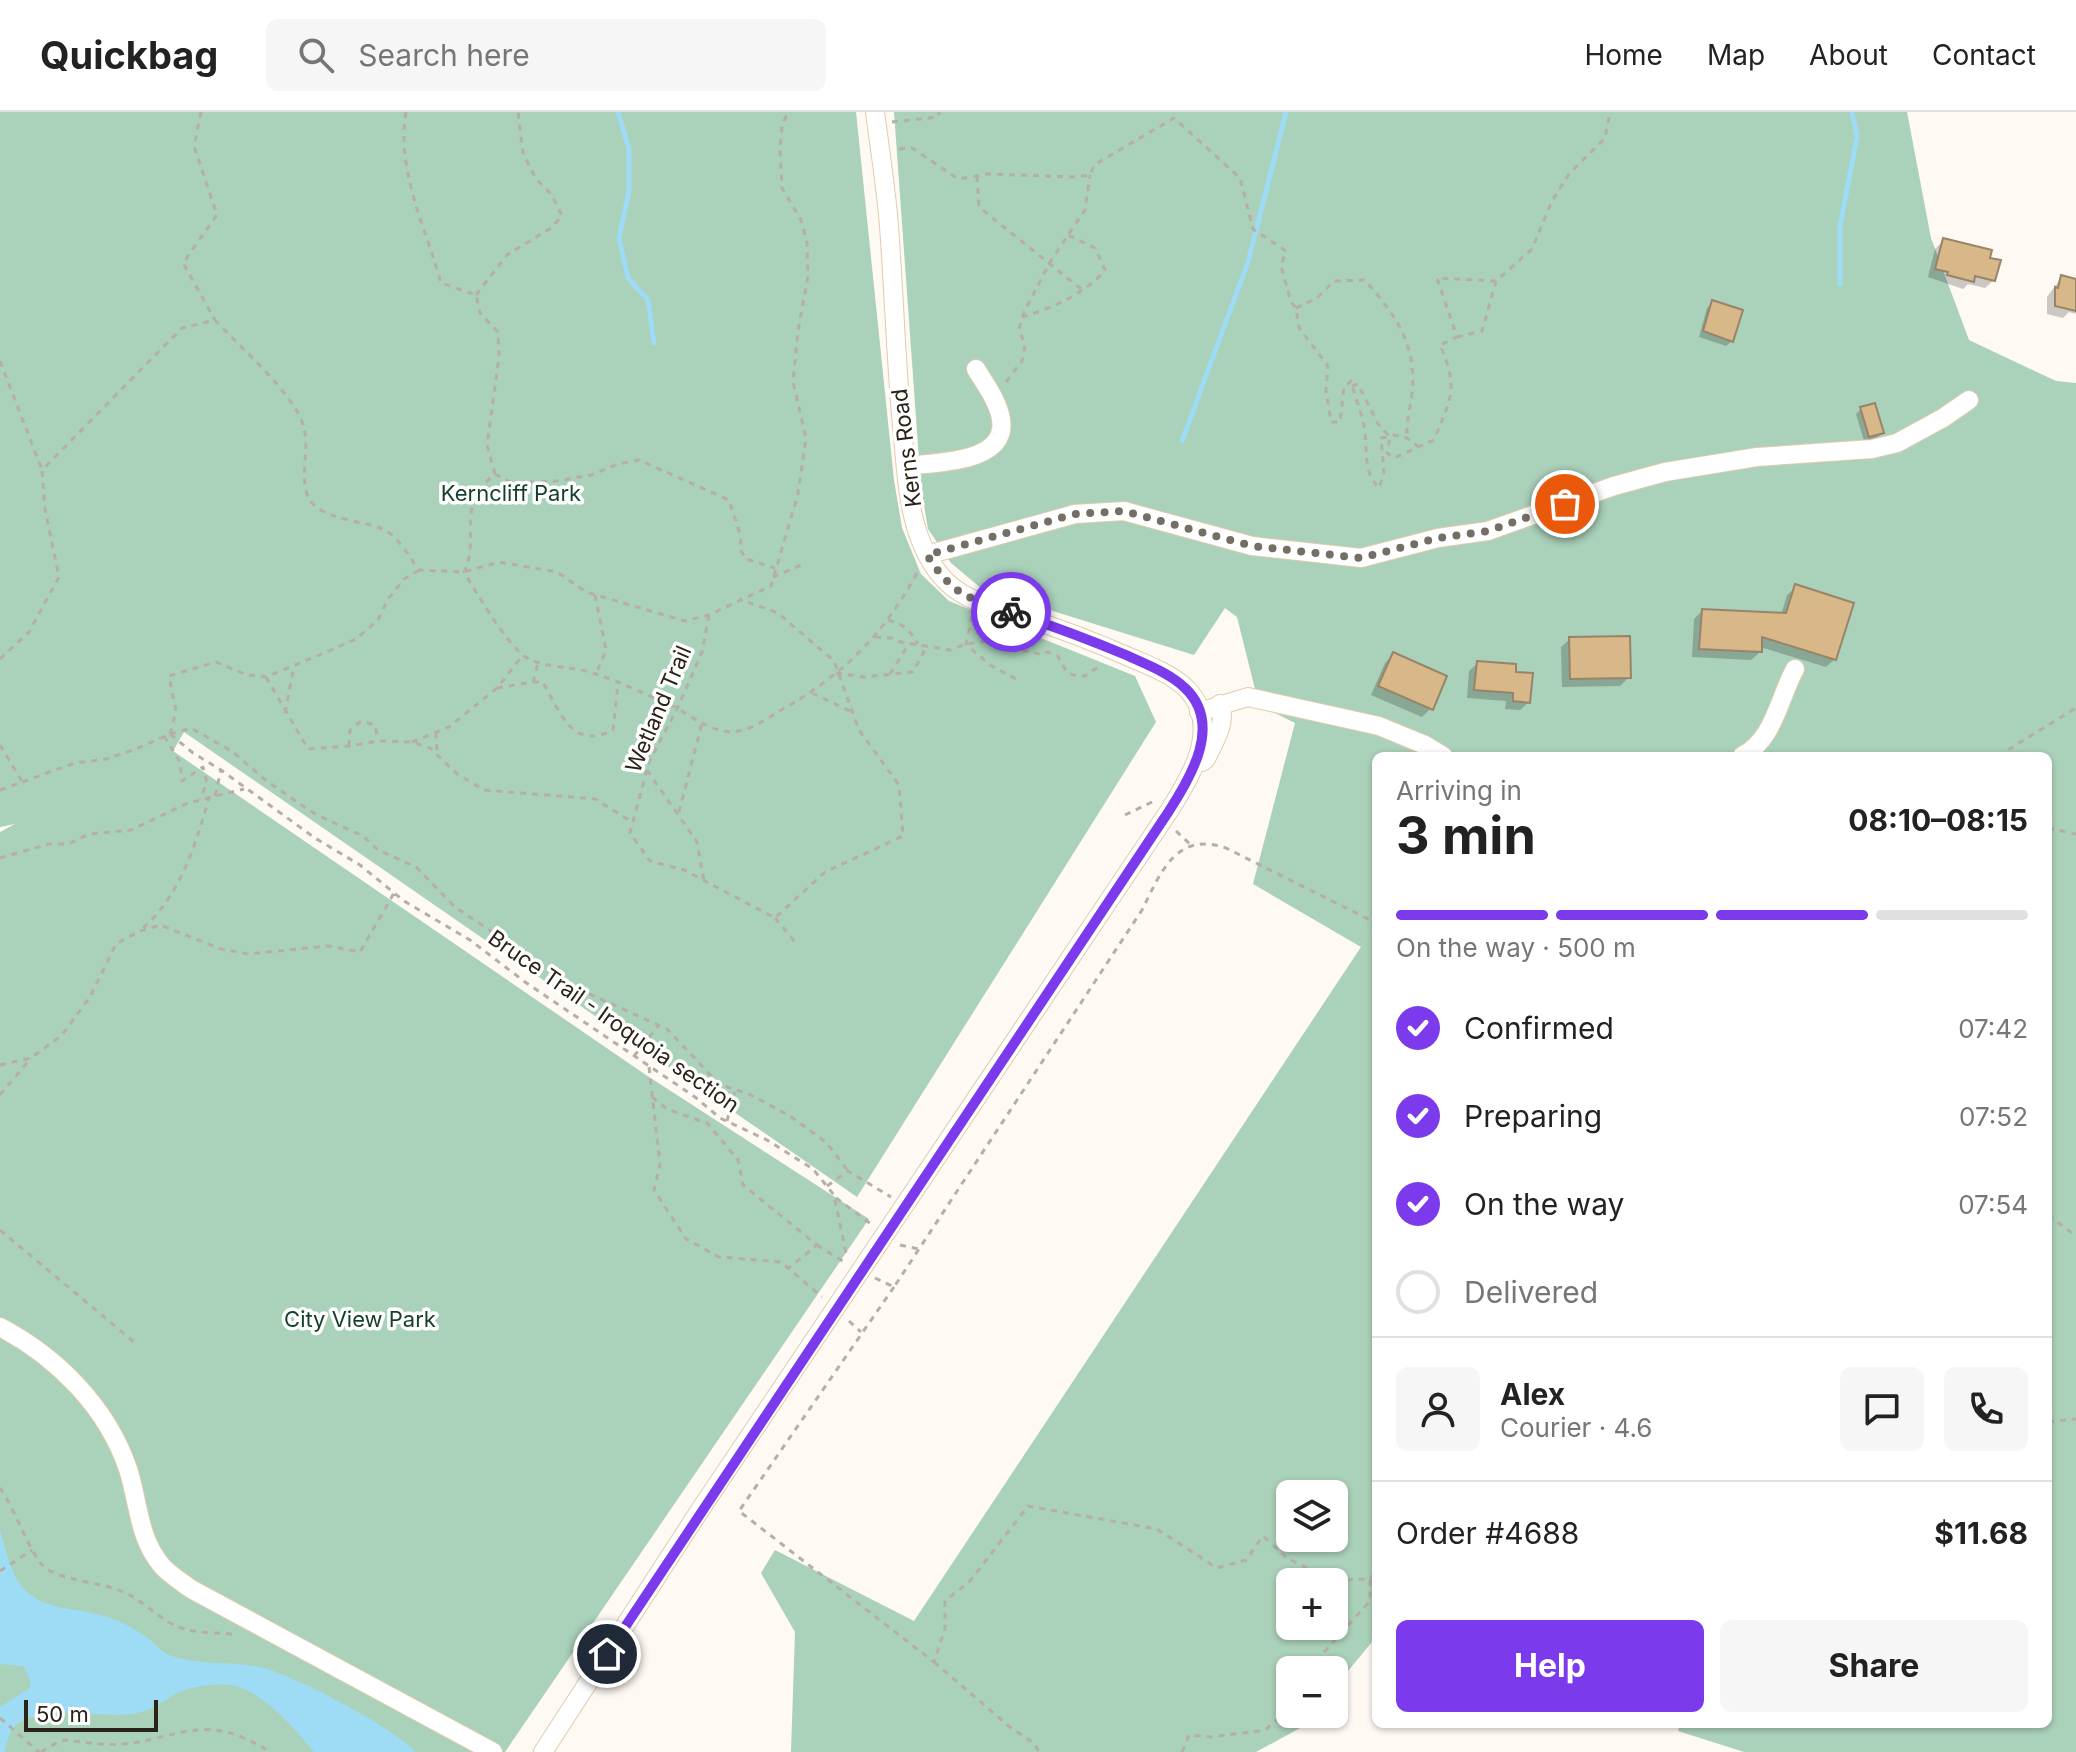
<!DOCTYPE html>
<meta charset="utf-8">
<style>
:root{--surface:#fff;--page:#f6f6f6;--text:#222;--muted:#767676;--line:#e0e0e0;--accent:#7c3aed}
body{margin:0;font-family:Inter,sans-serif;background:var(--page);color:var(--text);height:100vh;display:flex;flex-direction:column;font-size:30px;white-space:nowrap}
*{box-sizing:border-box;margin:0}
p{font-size:26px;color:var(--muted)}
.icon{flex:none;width:44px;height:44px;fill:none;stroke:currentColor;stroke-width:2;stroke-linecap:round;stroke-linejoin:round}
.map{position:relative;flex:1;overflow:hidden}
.details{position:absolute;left:1372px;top:640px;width:680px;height:976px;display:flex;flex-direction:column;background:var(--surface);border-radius:12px;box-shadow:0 2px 6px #0004}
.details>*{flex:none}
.controls{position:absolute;left:1276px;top:1368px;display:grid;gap:16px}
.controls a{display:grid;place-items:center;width:72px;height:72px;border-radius:12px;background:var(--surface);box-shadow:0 2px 6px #0004;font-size:40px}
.scale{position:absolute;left:24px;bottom:20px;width:134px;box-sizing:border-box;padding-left:8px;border:4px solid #2b2318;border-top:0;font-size:22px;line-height:28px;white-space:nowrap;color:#2b2318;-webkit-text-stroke:6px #fff;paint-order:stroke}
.pin{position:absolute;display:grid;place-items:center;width:68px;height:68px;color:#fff;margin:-34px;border:4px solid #fff;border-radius:50%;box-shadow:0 2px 8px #0007}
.courier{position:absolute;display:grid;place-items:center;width:80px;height:80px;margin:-40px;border:6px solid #7c3aed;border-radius:50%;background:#fff;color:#222;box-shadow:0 2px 10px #0007}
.headline em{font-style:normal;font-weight:700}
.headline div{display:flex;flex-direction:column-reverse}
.headline{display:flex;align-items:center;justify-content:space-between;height:136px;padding:0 24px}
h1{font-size:52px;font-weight:700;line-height:60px}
.bar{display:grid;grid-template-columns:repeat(4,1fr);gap:12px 8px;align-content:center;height:96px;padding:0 24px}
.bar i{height:10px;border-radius:6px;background:var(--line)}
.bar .on{background:var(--accent)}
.bar p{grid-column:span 4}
.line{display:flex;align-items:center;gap:20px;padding:0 24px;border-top:2px solid var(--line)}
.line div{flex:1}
.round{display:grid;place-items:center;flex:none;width:84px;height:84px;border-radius:12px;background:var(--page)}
ol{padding:0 24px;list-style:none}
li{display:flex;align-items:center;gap:24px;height:88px}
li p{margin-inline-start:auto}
li .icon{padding:8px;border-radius:50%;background:var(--accent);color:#fff;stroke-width:4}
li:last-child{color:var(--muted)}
li i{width:44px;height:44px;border:4px solid var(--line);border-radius:50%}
.cta{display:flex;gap:16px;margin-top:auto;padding:16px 24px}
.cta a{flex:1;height:92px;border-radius:12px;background:var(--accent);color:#fff;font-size:32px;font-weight:700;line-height:92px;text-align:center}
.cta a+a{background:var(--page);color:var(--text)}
header{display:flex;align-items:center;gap:48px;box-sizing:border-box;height:112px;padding:0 40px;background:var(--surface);border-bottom:2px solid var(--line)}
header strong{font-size:38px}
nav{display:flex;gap:44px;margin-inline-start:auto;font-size:28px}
.search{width:560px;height:72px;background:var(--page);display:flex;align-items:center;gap:20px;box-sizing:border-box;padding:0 28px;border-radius:12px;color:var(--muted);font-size:30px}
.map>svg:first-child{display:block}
.green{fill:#aad1ba;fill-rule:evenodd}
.water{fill:#9edbf5}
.shadow{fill:#0003}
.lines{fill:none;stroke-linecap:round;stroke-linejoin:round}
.stream{stroke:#9edbf5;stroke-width:5}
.building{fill:#d8b789;stroke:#988468;stroke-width:2}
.minor-casing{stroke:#e1cbad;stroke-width:20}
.path{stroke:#b5afa7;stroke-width:3;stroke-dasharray:6 6;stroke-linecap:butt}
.minor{stroke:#fff;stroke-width:18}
.done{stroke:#756e65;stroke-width:8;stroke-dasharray:0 14.4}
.route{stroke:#7c3aed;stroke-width:10}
.labels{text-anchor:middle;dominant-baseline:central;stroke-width:7;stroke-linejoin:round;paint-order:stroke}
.street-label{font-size:22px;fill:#2b2318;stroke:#fff}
.park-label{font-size:22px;fill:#143f2a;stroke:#fff}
</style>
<header>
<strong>Quickbag</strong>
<div class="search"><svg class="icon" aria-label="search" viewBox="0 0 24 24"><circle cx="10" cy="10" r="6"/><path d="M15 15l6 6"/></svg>Search here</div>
<nav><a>Home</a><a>Map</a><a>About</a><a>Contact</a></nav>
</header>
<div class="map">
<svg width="2076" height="1640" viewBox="0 0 2076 1640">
<rect width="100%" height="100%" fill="#fef9f3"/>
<path class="green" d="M 0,0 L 856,0 L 894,368 L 902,416 L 921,462 L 949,489 L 1135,564 L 1156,610 L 857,1085 L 184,620 L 173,639 L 646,963 L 869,1107 L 505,1640 L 0,1640 L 0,720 L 15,712 L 0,715 Z
M 894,0 L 1907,0 L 1931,126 L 1969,228 L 2056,269 L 2076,271 L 2076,1640 L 1744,1640 L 1678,1619 L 1680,1612 L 2048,1612 L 2048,644 L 1376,644 L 1376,1525 L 1334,1576 L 1334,1558 L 1290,1558 L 1290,1602 L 1312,1602 L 1302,1615 L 1256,1640 L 791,1640 L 795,1520 L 761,1461 L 775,1438 L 914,1509 L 1361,835 L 1253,772 L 1295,611 L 1259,593 L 1237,505 L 1225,496 L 1194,543 L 982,477 L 951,451 L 928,417 L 921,375 ZM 1290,1382 L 1334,1382 L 1334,1426 L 1290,1426 ZM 1290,1470 L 1334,1470 L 1334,1514 L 1290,1514 Z"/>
<path class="water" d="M 0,1418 C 6,1437 11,1465 26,1479 C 48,1500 86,1496 113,1507 C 128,1512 143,1522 155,1532 C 160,1536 163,1541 169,1543 C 199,1554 230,1549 260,1555 C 295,1563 392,1615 416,1640 L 314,1640 C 294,1616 265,1582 235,1574 C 221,1570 187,1575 175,1582 C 161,1590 154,1598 137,1601 C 101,1608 57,1591 22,1609 C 10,1615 7,1628 5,1640 L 0,1640 L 0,1595 L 30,1576 L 30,1567 L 23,1554 L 0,1552 Z"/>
<path class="shadow" d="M 1944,128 L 1987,147 L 1994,168 L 1985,176 L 1968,172 L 1963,177 L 1928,165 L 1935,137 Z
M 2062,165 L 2076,169 L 2076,202 L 2069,200 L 2063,206 L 2047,202 L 2047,185 Z
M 1713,190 L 1732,229 L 1726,234 L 1699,225 L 1707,196 Z
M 1861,297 L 1882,321 L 1877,326 L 1864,329 L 1856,302 Z
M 1796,475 L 1835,547 L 1826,555 L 1760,535 L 1760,540 L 1751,548 L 1692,545 L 1694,507 L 1702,499 L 1781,503 L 1787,483 Z
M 1570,527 L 1629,565 L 1620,574 L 1562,575 L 1561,535 Z
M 1393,543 L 1431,596 L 1422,605 L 1371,583 L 1385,551 Z
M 1478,551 L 1513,562 L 1529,590 L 1520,598 L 1505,597 L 1506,589 L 1467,586 L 1469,559 Z"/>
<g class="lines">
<path class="stream" d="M 618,0 L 629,37 L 629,79 L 619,126 L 628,166 L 648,188 L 654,231
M 1840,172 L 1840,114 L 1857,25 L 1852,0
M 1182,329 L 1248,150 L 1286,0"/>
</g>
<path class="building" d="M 1943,126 L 1992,138 L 1990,146 L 2001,148 L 1995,169 L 1975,164 L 1974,170 L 1947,163 L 1948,160 L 1935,157 Z
M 2061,163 L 2076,167 L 2076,199 L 2055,194 L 2055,175 L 2058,176 Z
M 1712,188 L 1743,198 L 1733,230 L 1703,219 Z
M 1875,291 L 1884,321 L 1869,325 L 1860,295 Z
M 1795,472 L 1854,491 L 1836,548 L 1762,525 L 1762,540 L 1699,537 L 1702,497 L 1786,501 Z
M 1630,524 L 1631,566 L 1570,567 L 1569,525 Z
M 1393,540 L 1447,564 L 1433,598 L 1378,574 Z
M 1477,549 L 1516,552 L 1516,560 L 1533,561 L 1530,591 L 1513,589 L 1513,581 L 1474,578 Z"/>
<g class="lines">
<defs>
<path id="minor" d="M 906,354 C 934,350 1008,352 1001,307 C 998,289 985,272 976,257
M 927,443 L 1075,402 L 1124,399 L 1252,434 L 1361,446 L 1438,426 L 1488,419 L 1614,374 L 1665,360 L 1757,345 L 1872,337 L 1897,331 L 1943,306 L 1969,288
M 1199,600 L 1248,585 L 1379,614 L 1425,633 L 1443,644
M 1742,644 C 1774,628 1779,586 1795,557
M 1202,650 L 1206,647 C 1214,630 1227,611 1220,592
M 0,1215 C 57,1245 107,1295 128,1357 C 139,1391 138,1426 162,1454 C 170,1463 182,1470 191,1477 L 493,1640
M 543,1640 L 702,1395 L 1169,699 C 1191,665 1222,614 1187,577 C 1172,562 1148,553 1129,545 C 1093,529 1058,516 1021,504 C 992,494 962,489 941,464 C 907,423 907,364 902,314 C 896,248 894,181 889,114 C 886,76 880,38 875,0"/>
</defs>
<use href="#minor" class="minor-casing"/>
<path class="path" d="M 201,0 L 194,34 L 217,103 L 183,151 L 215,208
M 406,0 C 396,59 426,116 441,171 L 476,183 L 480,201 L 498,220 L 499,245 L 487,333 L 495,362 C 490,367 481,373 477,380 C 464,406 477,435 464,460 C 477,482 505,529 524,544 C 543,557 568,553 589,560 C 614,567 638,579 662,589 C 688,599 710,624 739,619 C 755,616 769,605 783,597 C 843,563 884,522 917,461
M 892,10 L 938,5 L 939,0
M 899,37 L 912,36 L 958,67 L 988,62 L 1075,65 L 1090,63 L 1094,53 L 1174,6 L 1240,66 L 1253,117 L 1286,139 L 1281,154 L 1291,190 L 1296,196 L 1299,216 L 1328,254 L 1326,278 L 1331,310 L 1340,310 L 1344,275 L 1351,269 C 1355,284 1361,299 1364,314 C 1368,336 1362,360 1379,376 L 1384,361 L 1381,326 L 1390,325 L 1387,341 L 1394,346 L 1434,328 C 1451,286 1459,277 1440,233 L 1457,225 L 1437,166 L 1496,169
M 977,64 L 979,95 L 1081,177
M 476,183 L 507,143 L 551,116 L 562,104 L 552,83 L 536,67 L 523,41 L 518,0
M 1296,196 L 1317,186 L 1334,169 L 1365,168 C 1396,204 1417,232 1412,282 C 1410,298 1406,310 1407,326
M 1022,205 C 1050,197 1087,181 1105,158 L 1095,136 L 1068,123
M 1457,225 L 1482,219 L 1496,169 L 1532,137 L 1552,89 L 1569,62 L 1605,26 L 1610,0
M 0,249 L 42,358
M 1006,270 L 1022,249 L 1025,233 L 1019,217 L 1024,200 L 1050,150 L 1085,98 L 1090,63
M 1352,274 L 1358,272 L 1378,312 L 1390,325 L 1393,323 L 1407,326 L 1419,335
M 495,362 L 512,371 L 556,369 L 591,363 L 618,352 L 639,348 L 729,388 L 741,425 L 740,437 L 746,447 L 775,456
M 773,465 L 804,452
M 595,483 L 606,538 L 596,562
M 709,503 L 702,540 L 678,595 L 649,650 L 630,721 L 650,749 L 684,758 L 775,806 L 825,760 L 903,724 L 899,673 L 859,618 L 834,549 L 778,501 L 739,487
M 972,504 L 966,532 L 990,553 L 1016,567
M 888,508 C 903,512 910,518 918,532
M 875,525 L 891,526 L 901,530 L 950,538 L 966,532 L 1011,526 L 1007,533 L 1012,527 L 1017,526
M 1017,526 L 1018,533 L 1013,536 L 1017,540 L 1029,539 L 1042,543 L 1047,540 L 1058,544 L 1067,561 C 1094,569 1085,559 1102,554
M 0,547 L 29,520 L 59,465 L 45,397 L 42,358 L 182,216 L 215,208 C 239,234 297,284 304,316 C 310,339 298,370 310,388 C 324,410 370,408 388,420 C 401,429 410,446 419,458 L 464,460 L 499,450 L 557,460 L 586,480 L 685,509 L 709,503 L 771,474 L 798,382 L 806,326 L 793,270 L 798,219 L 808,164 L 807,131 L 801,108 L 782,76 L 780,37 L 782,14 L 788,0
M 836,561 L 864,565 L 913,560 L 927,534
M 890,562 L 909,532
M 266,565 L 308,637 L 349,634 L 378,629 L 412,630 L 430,636 L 456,661 L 484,678 L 595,687 L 632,710
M 533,570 L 543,570 C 560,601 573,639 613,618 L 618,572
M 497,576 L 533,570 L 538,551
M 812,581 L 852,600
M 285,601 L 294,554
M 436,620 L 437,640
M 170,622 L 191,616 L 233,640 L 268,670 L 315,702 L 363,724 L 378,738 L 416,755 L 455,795 L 574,875 L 667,917 L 719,972 L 751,983 L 790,1004 L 826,1030 L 848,1059
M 170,622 L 176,599 L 169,564 L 216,550 L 247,563 L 266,565 L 329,539 L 356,527 L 378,508 L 388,487 L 404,467 L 418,459
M 164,624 L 180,650 L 182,669 L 203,655 L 207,671 L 200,687
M 412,630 L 449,615 L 497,576 L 523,543
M 0,633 L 23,671
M 349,634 L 350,618 L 361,609 L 375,613 L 378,628
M 1998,644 L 2076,596
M 647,658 L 697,730 L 704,769
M 0,678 L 75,651 L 106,647 L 136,637 L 170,622 L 193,641 L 221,658 L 315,726 L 360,753 L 404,789 L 470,828 L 525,870 L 695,985 L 720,1006 L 767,1028 L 813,1057 L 834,1083 L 847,1146
M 215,684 L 221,658
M 679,700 L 702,611
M 1125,703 L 1152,690
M 2048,716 L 2076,722
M 1176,719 L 1191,733
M 0,746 L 49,732 L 68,732 L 89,722 L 131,718 L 188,691 L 244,677
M 775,806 L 796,831
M 143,816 C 181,782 195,734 209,686
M 634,944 L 659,913
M 0,953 L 31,946 L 62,923 L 90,885 L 116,832 L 140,819 L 160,813 L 221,837 L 248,842 L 328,834 L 360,840 L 394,781
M 649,955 L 660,1052 L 654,1078 L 686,1127 L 719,1145 L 781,1150 L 822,1185
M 0,983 L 31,946
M 652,985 L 667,997 L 707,1011 L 738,1048 L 743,1073 L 817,1133 L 789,1156
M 727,1009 L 735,978
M 827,1074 L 848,1059 L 891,1085
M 836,1086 L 871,1112
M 2048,1103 L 2076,1124
M 0,1118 L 134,1230
M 817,1133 L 844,1150
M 900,1133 L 919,1137
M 875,1166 L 894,1175 L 1142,798 C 1161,760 1176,719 1226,736 L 1376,811
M 894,1175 L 739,1399 L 934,1550 L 945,1517 L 945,1489 L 970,1469 L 1028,1394 L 1157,1417 L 1217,1456 L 1246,1448 L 1263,1424 L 1288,1447 L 1333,1468 L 1370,1467 L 1376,1460
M 849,1209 L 861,1220
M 2048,1310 L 2076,1307
M 0,1376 C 14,1395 31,1444 45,1456 C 59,1467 102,1471 121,1479 C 145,1488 160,1510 184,1517 C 199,1521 217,1521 233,1522
M 0,1459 L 32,1438
M 934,1550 L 1011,1616 L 1034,1631 L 1039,1640
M 1308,1558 L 1370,1489 L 1370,1467
M 0,1606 L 39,1640
M 41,1640 L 58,1630 L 66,1628 C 85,1630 104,1634 123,1632 C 168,1628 200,1605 246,1627 C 254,1631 262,1633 268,1640
M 1182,1640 L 1189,1623 L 1212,1625 L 1265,1618 L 1290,1597"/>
<use href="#minor" class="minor"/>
</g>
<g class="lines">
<path class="done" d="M 1011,500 C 967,486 953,483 927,443 L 1075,402 L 1124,399 L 1252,434 L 1361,446 L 1438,426 L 1488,419 L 1565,392"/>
<path class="route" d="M 607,1542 L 1169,699 C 1191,665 1223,612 1185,576 C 1170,561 1145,552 1126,543 C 1088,527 1050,513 1011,500"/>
</g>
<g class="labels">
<g class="street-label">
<text transform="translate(906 336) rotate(-97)">Kerns Road</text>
<text transform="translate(658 597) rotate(-67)">Wetland Trail</text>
<text transform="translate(614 909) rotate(35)">Bruce Trail - Iroquoia section</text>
</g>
<g class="park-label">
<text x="511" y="381">Kerncliff Park</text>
<text x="360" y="1207">City View Park</text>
</g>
</g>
</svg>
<div class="controls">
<a><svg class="icon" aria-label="layers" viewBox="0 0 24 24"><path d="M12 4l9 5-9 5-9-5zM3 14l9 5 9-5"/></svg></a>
<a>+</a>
<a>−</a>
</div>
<div class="scale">50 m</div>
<div class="pin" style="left:1565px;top:392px;background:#ea580c"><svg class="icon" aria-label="bag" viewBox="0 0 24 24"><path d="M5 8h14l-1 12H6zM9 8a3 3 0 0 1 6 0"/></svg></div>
<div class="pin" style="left:607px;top:1542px;background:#1f2937"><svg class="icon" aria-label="home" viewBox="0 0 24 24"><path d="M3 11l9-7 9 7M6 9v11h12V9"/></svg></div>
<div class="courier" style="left:1011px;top:500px"><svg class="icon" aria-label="bike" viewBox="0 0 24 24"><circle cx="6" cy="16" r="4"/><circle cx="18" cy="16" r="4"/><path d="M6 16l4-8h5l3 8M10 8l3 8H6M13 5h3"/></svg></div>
<section class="details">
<div class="headline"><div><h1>3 min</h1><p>Arriving in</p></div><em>08:10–08:15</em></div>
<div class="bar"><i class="on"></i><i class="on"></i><i class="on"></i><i></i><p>On the way · 500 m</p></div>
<ol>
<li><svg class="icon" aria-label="check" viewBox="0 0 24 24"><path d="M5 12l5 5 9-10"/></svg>Confirmed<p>07:42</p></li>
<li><svg class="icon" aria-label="check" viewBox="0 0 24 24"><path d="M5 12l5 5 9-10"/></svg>Preparing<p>07:52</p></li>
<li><svg class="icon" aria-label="check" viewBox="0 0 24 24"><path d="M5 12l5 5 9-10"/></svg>On the way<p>07:54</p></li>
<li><i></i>Delivered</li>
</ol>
<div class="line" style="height:144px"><a class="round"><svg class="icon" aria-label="person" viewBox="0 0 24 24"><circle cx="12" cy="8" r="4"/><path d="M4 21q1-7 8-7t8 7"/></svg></a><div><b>Alex</b><p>Courier · 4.6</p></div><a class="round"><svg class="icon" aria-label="chat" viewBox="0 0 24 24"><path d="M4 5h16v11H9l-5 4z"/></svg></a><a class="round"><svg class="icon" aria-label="phone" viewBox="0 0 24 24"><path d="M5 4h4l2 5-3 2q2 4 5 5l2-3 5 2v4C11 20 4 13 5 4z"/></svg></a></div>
<div class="line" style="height:104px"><div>Order #4688</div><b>$11.68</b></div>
<div class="cta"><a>Help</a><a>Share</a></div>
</section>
</div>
